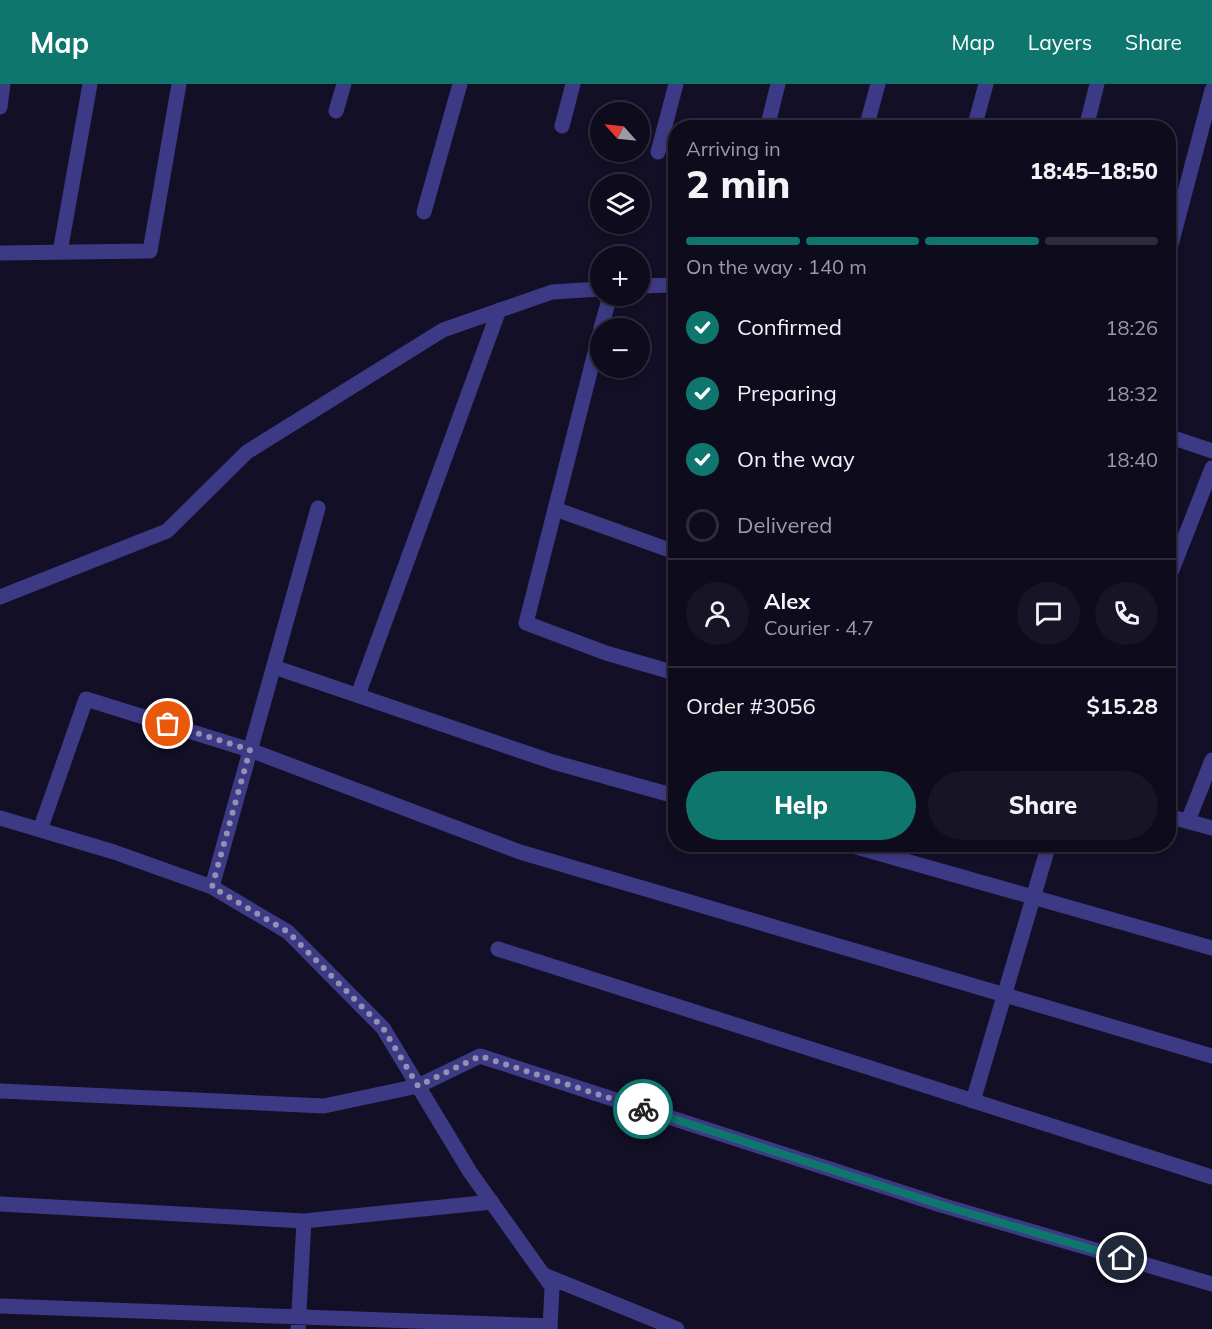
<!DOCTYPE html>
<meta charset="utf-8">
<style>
:root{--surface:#0e0b1c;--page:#171425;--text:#f1f3f6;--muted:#9b9ba3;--line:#2e2b3b;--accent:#0f766e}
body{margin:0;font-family:Mulish,sans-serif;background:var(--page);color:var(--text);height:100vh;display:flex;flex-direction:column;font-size:22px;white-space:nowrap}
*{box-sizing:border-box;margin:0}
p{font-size:20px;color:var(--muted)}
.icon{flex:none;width:33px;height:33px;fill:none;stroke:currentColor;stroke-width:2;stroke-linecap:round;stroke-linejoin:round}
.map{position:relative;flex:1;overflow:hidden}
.sheet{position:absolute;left:668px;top:36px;width:508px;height:732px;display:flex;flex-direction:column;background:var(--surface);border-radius:24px;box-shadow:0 3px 9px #0003,0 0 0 2px var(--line)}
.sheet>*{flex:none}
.needle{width:39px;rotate:297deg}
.buttons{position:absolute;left:590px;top:18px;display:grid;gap:12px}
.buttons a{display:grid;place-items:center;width:60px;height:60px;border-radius:50%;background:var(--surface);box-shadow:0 3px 9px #0003,0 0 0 2px var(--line);font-size:30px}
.pin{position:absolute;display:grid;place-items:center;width:51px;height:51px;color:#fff;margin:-26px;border:3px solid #fff;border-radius:50%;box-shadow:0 2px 6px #0007}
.courier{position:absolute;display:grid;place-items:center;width:60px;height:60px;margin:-30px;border:4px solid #0f766e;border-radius:50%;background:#fff;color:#222;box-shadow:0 2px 8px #0007}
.summary em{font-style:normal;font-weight:800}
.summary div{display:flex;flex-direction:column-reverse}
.summary{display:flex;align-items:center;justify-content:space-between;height:102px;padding:0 18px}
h1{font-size:39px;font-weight:800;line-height:45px}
.bar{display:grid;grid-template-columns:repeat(4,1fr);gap:9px 6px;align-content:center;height:72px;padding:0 18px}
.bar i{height:8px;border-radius:4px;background:var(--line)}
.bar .on{background:var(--accent)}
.bar p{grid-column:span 4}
.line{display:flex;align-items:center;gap:15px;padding:0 18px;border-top:2px solid var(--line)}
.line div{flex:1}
.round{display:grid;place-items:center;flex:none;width:63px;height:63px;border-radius:32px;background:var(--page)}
ol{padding:0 18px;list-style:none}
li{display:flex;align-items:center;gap:18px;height:66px}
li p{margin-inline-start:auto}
li .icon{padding:6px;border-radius:50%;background:var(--accent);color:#fff;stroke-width:4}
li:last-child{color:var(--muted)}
li i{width:33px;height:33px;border:3px solid var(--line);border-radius:50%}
.button{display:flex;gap:12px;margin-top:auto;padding:12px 18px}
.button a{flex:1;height:69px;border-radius:36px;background:var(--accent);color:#fff;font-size:24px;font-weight:800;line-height:69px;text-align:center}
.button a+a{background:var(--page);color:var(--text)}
header{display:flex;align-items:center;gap:36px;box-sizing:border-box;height:84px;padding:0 30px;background:var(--accent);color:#fff}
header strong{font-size:28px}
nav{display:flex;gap:33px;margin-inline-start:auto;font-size:21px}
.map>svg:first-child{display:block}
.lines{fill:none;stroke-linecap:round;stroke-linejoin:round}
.minor{stroke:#3d3a85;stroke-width:15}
.done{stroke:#948fb3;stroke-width:6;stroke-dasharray:0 10.8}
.route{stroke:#0f766e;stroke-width:8}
</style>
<header>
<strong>Map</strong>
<nav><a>Map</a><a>Layers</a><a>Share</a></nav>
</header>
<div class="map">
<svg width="1212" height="1245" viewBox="0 0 1212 1245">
<rect width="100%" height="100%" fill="#130f26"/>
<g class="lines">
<path class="minor" d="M 0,23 L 3,0
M 336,27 L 344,0
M 562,42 L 573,0
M 767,44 L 778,0
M 866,44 L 878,0
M 974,44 L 986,0
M 1086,44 L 1097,0
M 658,68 L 676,0
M 424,128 L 460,0
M 60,168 L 90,0
M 0,169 L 150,167 L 179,0
M 1168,172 L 1212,6
M 639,202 L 675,201
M 601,244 L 610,212
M 600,249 L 526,539 L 606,569 L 675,589
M 1168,352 L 1212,367
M 555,425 L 675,468
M 1168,496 L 1212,384
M 0,513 L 167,447 L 247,368 L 443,246 L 552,208 L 600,205
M 274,583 L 553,678 L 675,712
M 358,611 L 499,226
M 1168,732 L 1212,744
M 0,734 L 114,768 L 212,803 L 288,848 L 383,944 L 470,1088 L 552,1203 L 550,1245
M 1188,737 L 1212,676
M 40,746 L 86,615 L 250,666 L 520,768 L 1212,972
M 846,760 L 1212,864
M 212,803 L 318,424
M 498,865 L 1212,1093
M 0,1007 L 324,1022 L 418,1002 L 480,972 L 941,1121 L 1212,1200
M 973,1017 L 1049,760
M 0,1120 L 304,1137 L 492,1118
M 544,1191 L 677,1245
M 0,1222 L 550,1242
M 298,1245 L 304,1137"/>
</g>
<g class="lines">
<path class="done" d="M 168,640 L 250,666 L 212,803 L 288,848 L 383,944 L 418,1002 L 480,972 L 643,1025"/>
<path class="route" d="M 643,1025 L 941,1121 L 1122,1174"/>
</g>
</svg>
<div class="buttons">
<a><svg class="needle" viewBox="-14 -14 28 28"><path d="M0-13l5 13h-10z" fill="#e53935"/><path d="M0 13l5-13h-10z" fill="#9b9ba3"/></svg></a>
<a><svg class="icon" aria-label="layers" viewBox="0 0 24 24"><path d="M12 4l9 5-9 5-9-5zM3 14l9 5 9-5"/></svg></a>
<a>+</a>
<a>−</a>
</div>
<div class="pin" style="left:168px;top:640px;background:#ea580c"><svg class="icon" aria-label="bag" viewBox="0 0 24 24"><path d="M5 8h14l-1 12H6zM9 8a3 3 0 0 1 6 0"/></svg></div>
<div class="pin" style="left:1122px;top:1174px;background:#1f2937"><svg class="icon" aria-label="home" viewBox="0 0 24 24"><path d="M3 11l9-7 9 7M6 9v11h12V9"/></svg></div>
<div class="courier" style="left:643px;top:1025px"><svg class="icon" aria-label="bike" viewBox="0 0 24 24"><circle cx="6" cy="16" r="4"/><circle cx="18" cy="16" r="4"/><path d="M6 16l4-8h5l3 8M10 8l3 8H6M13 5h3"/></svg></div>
<section class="sheet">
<div class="summary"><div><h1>2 min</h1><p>Arriving in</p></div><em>18:45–18:50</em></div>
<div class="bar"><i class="on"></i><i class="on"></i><i class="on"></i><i></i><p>On the way · 140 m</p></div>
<ol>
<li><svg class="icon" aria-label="check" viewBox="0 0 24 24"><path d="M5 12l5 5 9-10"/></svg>Confirmed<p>18:26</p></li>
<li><svg class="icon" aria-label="check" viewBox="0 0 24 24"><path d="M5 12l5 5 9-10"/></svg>Preparing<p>18:32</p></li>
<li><svg class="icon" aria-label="check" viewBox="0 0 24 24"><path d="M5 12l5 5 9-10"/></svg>On the way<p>18:40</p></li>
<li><i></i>Delivered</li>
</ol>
<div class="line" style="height:108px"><a class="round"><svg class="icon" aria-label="person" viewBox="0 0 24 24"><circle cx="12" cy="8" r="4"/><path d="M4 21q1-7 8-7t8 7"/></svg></a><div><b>Alex</b><p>Courier · 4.7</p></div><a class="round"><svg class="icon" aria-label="chat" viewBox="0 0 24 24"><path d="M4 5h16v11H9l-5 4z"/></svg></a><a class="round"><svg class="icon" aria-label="phone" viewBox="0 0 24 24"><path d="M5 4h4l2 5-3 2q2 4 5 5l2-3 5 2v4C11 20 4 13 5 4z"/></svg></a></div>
<div class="line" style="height:78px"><div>Order #3056</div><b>$15.28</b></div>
<div class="button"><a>Help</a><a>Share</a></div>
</section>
</div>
